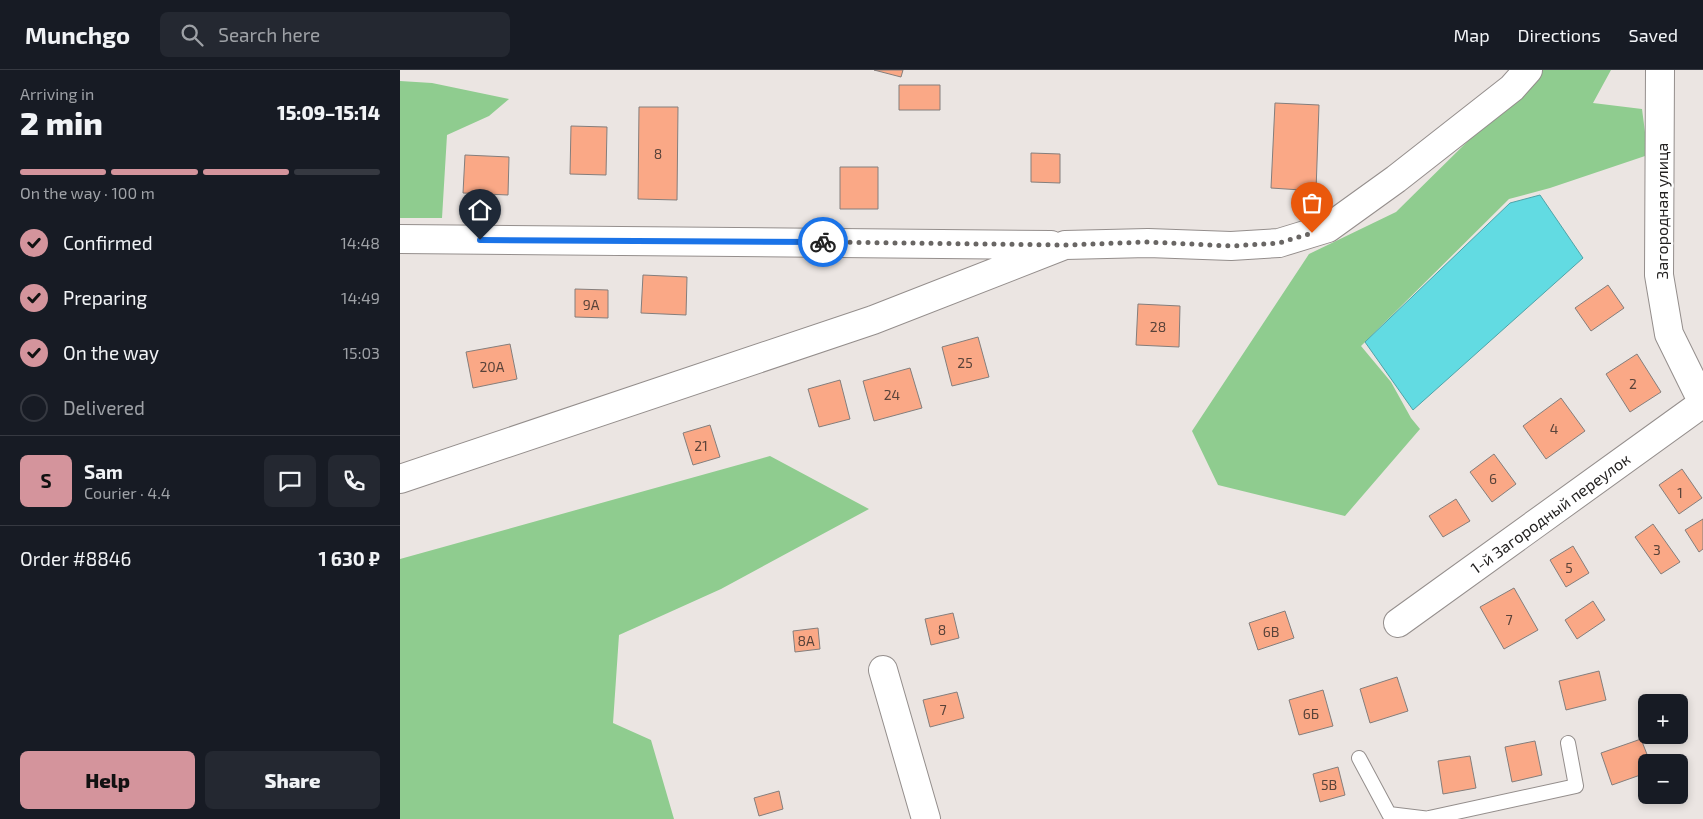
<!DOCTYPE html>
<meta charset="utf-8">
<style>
:root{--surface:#171b24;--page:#242831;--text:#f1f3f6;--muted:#9ea1a6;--line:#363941;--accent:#d4949c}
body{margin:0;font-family:"Exo 2",sans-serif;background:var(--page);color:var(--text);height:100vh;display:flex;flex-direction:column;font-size:19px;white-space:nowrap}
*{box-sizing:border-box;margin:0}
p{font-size:16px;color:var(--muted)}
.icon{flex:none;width:28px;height:28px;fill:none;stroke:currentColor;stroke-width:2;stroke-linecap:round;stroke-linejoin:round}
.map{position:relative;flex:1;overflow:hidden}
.side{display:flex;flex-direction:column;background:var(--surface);width:400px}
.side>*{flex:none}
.tools{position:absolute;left:1238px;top:624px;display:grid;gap:10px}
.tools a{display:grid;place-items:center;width:50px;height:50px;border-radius:8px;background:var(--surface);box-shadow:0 2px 8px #0003;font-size:25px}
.pin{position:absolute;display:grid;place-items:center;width:42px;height:42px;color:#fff;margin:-51px -21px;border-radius:50% 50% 50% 0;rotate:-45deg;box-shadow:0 0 5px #0007}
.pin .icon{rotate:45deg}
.courier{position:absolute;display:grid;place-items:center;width:50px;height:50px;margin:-25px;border:4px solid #1a73e8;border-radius:50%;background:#fff;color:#222;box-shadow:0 1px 6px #0007}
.overview em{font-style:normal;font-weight:800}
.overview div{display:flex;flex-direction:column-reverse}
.overview{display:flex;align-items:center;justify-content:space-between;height:85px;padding:0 20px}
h1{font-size:32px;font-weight:800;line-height:38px}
.bar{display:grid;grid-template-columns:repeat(4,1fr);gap:8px 5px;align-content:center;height:60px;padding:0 20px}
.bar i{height:6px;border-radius:4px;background:var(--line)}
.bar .current{background:var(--accent)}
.bar p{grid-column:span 4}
.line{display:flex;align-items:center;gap:12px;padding:0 20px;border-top:1px solid var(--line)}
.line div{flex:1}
.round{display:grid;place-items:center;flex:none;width:52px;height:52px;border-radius:8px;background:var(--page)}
ol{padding:0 20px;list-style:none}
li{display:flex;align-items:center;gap:15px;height:55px}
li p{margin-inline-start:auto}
li .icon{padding:5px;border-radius:50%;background:var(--accent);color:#111;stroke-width:4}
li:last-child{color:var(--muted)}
li i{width:28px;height:28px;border:2px solid var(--line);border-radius:50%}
.cta{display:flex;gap:10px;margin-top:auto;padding:10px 20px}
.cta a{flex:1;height:58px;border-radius:8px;background:var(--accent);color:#111;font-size:20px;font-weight:800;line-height:58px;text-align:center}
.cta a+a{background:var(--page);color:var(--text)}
header{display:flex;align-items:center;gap:30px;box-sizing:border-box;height:70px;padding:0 25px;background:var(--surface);border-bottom:1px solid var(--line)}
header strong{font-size:24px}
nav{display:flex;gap:28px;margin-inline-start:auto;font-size:18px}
.search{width:350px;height:45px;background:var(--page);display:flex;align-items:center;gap:12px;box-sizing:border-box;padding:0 18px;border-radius:8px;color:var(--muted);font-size:19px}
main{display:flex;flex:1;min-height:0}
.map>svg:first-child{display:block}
.green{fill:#8fcc8f}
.water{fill:#62dbe2;stroke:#4fa3a8}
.building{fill:#faa886;stroke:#847e7c}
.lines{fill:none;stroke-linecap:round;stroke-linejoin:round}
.lane-casing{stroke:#948e8c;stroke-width:16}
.street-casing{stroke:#948e8c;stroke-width:30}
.lane{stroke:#fff;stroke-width:14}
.street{stroke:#fff;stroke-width:28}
.done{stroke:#696664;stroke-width:5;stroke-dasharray:0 9}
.route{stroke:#1a73e8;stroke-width:6}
.labels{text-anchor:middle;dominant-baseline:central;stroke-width:4.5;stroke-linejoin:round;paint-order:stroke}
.number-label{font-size:14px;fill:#59433a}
.street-label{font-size:16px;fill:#232120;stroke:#fff}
</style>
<header>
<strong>Munchgo</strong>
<div class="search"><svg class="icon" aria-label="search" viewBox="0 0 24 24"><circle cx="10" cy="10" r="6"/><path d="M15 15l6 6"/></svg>Search here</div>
<nav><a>Map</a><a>Directions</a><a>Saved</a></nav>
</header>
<main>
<section class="side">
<div class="overview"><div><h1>2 min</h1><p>Arriving in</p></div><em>15:09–15:14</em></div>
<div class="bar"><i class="current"></i><i class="current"></i><i class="current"></i><i></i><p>On the way · 100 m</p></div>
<ol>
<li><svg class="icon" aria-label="check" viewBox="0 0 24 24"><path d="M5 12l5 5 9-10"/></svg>Confirmed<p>14:48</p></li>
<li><svg class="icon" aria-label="check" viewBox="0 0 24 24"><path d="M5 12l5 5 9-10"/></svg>Preparing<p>14:49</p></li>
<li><svg class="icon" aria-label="check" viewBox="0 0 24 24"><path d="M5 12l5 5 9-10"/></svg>On the way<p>15:03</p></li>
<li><i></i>Delivered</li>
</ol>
<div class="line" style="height:90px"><b class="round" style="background:var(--accent);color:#111">S</b><div><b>Sam</b><p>Courier · 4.4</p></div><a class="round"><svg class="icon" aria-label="chat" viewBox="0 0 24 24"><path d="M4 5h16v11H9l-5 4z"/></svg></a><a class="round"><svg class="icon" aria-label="phone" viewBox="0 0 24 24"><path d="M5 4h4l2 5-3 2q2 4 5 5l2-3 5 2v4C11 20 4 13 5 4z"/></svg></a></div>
<div class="line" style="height:65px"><div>Order #8846</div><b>1 630 ₽</b></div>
<div class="cta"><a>Help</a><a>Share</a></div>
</section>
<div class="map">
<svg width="1303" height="749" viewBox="0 0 1303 749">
<rect width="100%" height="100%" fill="#ebe5e2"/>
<path class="green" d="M 1140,0 L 1211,0 L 1193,33 L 1242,39 L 1248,85 L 1150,118 L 1109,129 L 961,276 L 991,312 L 1011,348 L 1020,359 L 945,446 L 818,415 L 792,361 L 909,184 L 996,142 Z
M 0,11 L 32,13 L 109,29 L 89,46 L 47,65 L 42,148 L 0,148 Z
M 370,386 L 469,439 L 321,519 L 219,565 L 213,653 L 251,670 L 274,749 L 0,749 L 0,489 Z"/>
<path class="water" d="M 1140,125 L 1183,188 L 1013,340 L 965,272 L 1110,133 Z"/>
<path class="building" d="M 474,0 L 503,0 L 501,7 Z
M 499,15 L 540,15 L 540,40 L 499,40 Z
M 875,33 L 919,35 L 916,121 L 871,118 Z
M 239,37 L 278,37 L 277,130 L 238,129 Z
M 171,56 L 207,57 L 206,105 L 170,104 Z
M 631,83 L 660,84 L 660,113 L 631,112 Z
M 65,85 L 109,87 L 108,125 L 63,123 Z
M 440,97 L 478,97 L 478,139 L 440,139 Z
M 243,205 L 287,207 L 286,245 L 241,243 Z
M 1208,215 L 1224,238 L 1191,261 L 1175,238 Z
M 175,219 L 208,220 L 208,248 L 175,247 Z
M 738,234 L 780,236 L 779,277 L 736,275 Z
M 578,267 L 589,307 L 552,316 L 542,277 Z
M 110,274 L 117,309 L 73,318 L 66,282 Z
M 1237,284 L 1261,322 L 1230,342 L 1206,304 Z
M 510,298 L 522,338 L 474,351 L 463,311 Z
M 440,310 L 450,349 L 419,357 L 408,319 Z
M 1161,328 L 1185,361 L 1146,389 L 1123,356 Z
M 310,355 L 320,387 L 293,395 L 283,363 Z
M 1094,384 L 1116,414 L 1092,432 L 1070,402 Z
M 1282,399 L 1302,428 L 1279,444 L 1259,415 Z
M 1056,429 L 1070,451 L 1043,467 L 1029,446 Z
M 1303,449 L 1303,479 L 1299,482 L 1285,460 Z
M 1253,454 L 1280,492 L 1261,504 L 1235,467 Z
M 1173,476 L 1189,503 L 1166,517 L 1150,490 Z
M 1114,518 L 1138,560 L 1104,579 L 1080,537 Z
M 1193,531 L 1205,550 L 1177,569 L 1165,550 Z
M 885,541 L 894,568 L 858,580 L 849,553 Z
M 553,543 L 559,568 L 531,575 L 525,549 Z
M 418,558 L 420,579 L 395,582 L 393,561 Z
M 1199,601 L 1206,630 L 1166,640 L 1159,611 Z
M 997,607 L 1008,641 L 970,653 L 960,619 Z
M 923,620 L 933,656 L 899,665 L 889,630 Z
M 557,622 L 564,648 L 530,657 L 523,630 Z
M 1241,669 L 1250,692 L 1246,692 L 1246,703 L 1212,715 L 1201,683 Z
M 1135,671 L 1142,705 L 1112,712 L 1105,677 Z
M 1070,686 L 1076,718 L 1043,724 L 1038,691 Z
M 938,697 L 945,725 L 920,732 L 913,704 Z
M 379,721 L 383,739 L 359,746 L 354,728 Z"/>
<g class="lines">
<defs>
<path id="lane" d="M 959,688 L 989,744 L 1030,749
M 1029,748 L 1176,716 L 1168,673"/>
<path id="street" d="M 1260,0 L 1259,205 L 1269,264 L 1303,333
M 0,169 L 651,175
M 0,409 L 473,250 L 665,175 L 748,173 L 831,176 L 879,173 L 928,158 L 996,109 L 1112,18 L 1128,0
M 998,553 L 1303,333
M 483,600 L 526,749"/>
</defs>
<use href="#lane" class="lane-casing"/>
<use href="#street" class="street-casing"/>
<use href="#lane" class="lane"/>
<use href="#street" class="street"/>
</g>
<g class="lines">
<path class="done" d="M 423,172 L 665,175 L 748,172 L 831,176 L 879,173 L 912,163"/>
<path class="route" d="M 80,170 L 423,172"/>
</g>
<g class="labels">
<g class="number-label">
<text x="258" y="83">8</text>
<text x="191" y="234">9А</text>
<text x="758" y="256">28</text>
<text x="565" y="292">25</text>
<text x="92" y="296">20А</text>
<text x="1233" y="313">2</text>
<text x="492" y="324">24</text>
<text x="1154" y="358">4</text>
<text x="301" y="375">21</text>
<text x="1093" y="408">6</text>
<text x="1280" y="422">1</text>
<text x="1257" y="479">3</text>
<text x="1169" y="497">5</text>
<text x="1109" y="549">7</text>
<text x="542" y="559">8</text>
<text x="871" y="561">6В</text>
<text x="406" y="570">8А</text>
<text x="543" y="639">7</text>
<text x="911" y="643">6Б</text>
<text x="929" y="714">5В</text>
</g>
<g class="street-label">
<text transform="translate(1261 141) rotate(-90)">Загородная улица</text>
<text transform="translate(1150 443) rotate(-36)">1-й Загородный переулок</text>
</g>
</g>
</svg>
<div class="tools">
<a>+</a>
<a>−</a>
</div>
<div class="pin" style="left:912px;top:163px;background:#ea580c"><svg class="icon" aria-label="bag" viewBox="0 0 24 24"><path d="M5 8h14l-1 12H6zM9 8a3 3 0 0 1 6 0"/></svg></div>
<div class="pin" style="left:80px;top:170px;background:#1f2937"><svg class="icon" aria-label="home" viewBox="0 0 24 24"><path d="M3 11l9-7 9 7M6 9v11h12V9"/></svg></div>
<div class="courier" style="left:423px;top:172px"><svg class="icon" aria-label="bike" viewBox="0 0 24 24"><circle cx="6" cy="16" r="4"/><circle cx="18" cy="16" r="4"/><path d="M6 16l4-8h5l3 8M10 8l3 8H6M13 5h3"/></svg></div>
</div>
</main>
